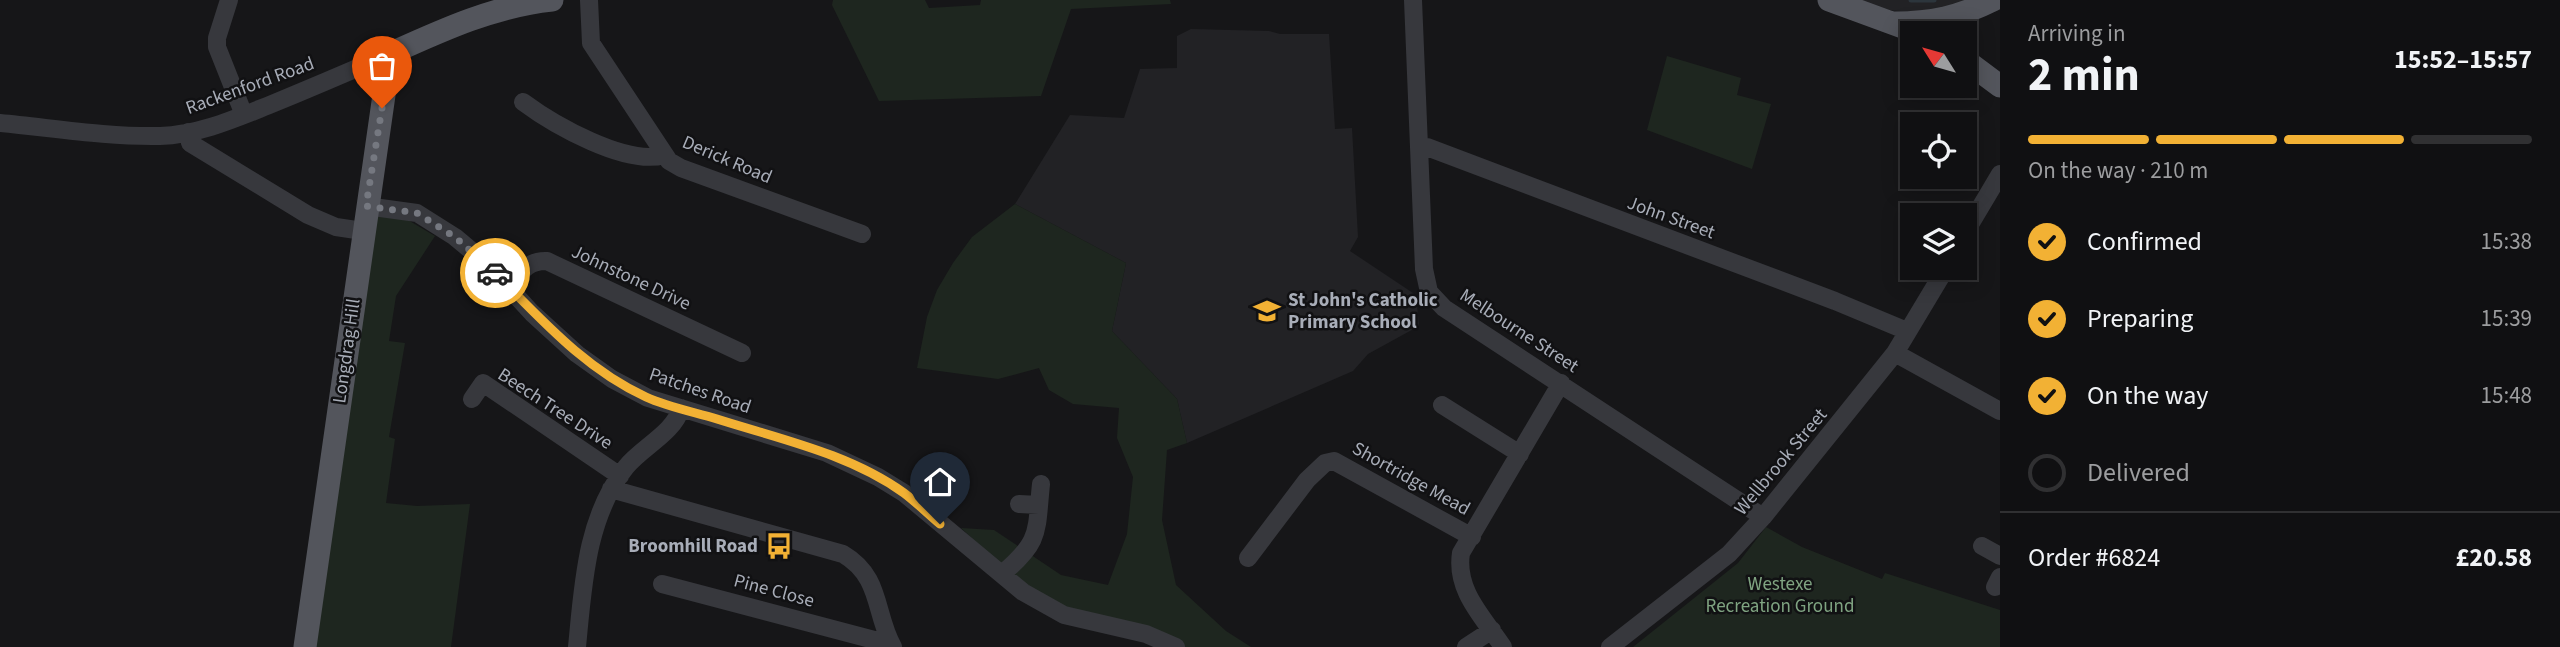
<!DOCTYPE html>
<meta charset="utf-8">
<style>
:root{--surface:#101012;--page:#1e1e20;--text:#f1f3f6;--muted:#9c9d9f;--line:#303032;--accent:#f2b134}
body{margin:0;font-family:"Source Sans 3",sans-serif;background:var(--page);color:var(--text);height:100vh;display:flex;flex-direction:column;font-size:26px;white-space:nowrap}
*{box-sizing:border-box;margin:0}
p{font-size:23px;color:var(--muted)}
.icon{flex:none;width:38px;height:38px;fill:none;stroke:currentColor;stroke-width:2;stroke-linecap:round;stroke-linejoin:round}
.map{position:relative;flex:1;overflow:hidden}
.sheet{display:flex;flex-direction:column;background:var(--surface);width:560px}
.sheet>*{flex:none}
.needle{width:46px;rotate:307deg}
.buttons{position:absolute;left:1900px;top:21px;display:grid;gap:14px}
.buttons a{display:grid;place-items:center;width:77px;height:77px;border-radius:0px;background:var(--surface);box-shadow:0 4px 18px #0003,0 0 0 2px var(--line);font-size:35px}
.pin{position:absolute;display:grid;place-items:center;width:60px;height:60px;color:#fff;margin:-72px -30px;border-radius:50% 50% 50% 0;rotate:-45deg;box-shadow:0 0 7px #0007}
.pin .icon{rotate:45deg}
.courier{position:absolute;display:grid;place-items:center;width:70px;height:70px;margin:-35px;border:5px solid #f2b134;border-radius:50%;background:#fff;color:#222;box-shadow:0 2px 9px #0007}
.head em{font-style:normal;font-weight:700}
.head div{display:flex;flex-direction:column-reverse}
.head{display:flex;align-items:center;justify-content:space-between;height:119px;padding:0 28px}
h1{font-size:46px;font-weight:700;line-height:52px}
.bar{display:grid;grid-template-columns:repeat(4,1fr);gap:10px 7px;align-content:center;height:84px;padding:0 28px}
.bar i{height:9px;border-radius:5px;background:var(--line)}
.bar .selected{background:var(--accent)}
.bar p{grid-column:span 4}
.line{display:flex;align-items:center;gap:18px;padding:0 28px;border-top:2px solid var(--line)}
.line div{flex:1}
ol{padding:0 28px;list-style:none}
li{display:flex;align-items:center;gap:21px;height:77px}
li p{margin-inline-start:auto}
li .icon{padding:7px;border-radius:50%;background:var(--accent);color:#111;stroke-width:4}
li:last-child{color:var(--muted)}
li i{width:38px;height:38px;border:4px solid var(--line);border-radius:50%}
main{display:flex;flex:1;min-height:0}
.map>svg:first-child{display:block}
.built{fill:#222225}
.green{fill:#1e261f}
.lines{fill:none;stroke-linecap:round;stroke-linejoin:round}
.stream{stroke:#2c353c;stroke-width:5}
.minor{stroke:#37383d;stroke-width:18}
.major{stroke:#53555c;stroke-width:23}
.done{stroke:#757880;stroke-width:7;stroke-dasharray:0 12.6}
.route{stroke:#f2b134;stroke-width:9}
.labels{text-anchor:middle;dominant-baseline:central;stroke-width:5;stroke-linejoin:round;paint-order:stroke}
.street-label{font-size:19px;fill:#a8adb8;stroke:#111113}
.poi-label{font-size:19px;font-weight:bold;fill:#a8adb8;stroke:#111113;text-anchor:start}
.park-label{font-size:19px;fill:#7fa381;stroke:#111113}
</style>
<main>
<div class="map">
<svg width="2000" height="647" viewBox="0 0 2000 647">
<rect width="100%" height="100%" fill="#161618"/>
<path class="built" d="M 1846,0 L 1976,0 L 1940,11 L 1901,11 L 1876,10 Z
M 1191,29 L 1269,31 L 1280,34 L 1329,34 L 1335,129 L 1352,128 L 1358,237 L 1350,251 L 1416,295 L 1419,326 L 1368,354 L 1353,371 L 1187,443 L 1177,399 L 1112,331 L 1126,263 L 1015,204 L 1070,115 L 1124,118 L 1140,69 L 1177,68 L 1177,36 Z"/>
<path class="green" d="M 833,0 L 925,0 L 929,8 L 980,5 L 981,0 L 1170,0 L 1171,4 L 1071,9 L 1041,96 L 879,101 L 832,5 Z
M 1667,56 L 1741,78 L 1737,95 L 1771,104 L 1752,169 L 1647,130 Z
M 1015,204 L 1126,263 L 1112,331 L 1177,399 L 1187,443 L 1167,450 L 1162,520 L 1176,585 L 1226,631 L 1251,647 L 1185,647 L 1149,632 L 1071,612 L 1017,580 L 961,528 L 994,530 L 1061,575 L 1108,585 L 1127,534 L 1133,477 L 1117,438 L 1119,408 L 1073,404 L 1049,390 L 1039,368 L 998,379 L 917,368 L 927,317 L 937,290 L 953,263 L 972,237 Z
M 378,213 L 396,213 L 435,236 L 396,296 L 389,341 L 405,343 L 389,437 L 395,439 L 386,503 L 417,506 L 470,504 L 451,647 L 310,647 Z
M 1766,527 L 1802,547 L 1882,579 L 1885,573 L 2000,610 L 2000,647 L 1633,647 L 1738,563 Z"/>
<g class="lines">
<path class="stream" d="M 1911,0 L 1934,0"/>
<path class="minor" d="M 229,0 L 217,38 L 217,47 L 244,115
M 589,0 L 591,43 L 669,161 L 681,168 L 862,234
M 1413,0 L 1424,269 L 1429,292 L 1444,308 L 1763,517
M 523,102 C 554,125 626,166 664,155
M 0,123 C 53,128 107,137 160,136 C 197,135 232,120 267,106 C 306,90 346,73 385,56
M 188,132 L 190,143 L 308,215 L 336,227 L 363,231
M 1419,147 L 1427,147 L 1835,301 L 1907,331
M 366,206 L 417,213 L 455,237 L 486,263 L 532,313 L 577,354 L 612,379 L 648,398 L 827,453 L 878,477 L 904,493 L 1023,592 L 1064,615 L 1146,634 L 1176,647
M 1965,233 L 2000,174
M 508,286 C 520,273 528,260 547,261 L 742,353
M 1895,353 L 2000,411
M 472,399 L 483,383 L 620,476
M 1442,405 L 1520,454
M 611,489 L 843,554 C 882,577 874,613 893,647
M 1019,504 L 1039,505
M 1982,546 L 2000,556
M 1248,558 L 1307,480 L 1325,463 L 1334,461 L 1472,537
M 1002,574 C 1041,541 1036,533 1041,484
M 662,584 L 878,641 L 889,639
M 1995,587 L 2000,577
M 577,647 C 583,586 586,517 626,467 C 642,447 674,433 681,408
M 1466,647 L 1492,630
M 1503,647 C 1484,618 1455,591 1461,553 L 1561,383
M 1610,647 L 1729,554 L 1763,517 L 1895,353 L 1946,268"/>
<path class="major" d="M 1829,0 L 1908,29
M 1894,23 C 1932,23 1959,17 1993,0
M 1965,60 L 2000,86
M 305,647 L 388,67 L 385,56 C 438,32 493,6 552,0"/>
</g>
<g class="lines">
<path class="done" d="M 382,108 L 366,206 L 417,213 L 455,237 L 495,273"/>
<path class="route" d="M 495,273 C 542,320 585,369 646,397 C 668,407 694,412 717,419 C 780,439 850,454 904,493 C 916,502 928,514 940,524"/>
</g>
<defs>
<symbol id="school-bare" viewBox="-9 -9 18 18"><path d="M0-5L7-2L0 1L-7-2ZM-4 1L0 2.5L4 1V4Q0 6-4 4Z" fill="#f2b134" stroke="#111113" stroke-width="2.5" paint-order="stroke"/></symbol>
<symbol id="bus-bare" viewBox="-9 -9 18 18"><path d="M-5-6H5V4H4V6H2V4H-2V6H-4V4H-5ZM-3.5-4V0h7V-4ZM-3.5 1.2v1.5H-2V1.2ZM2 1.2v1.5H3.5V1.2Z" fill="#f2b134" stroke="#111113" stroke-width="2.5" paint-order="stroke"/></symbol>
</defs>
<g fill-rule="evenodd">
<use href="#school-bare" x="1248" y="292" width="38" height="38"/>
<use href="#bus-bare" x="760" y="527" width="38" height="38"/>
</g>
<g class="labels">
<g class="street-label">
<text transform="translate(250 86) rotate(-20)">Rackenford Road</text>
<text transform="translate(727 160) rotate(23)">Derick Road</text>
<text transform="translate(1671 218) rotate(20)">John Street</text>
<text transform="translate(631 278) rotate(25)">Johnstone Drive</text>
<text transform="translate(1519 331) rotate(33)">Melbourne Street</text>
<text transform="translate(347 351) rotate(-82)">Longdrag Hill</text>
<text transform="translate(700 391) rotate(19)">Patches Road</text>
<text transform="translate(555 409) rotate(33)">Beech Tree Drive</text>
<text transform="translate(1781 462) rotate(-50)">Wellbrook Street</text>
<text transform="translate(1411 479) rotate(29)">Shortridge Mead</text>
<text transform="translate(774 591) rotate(15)">Pine Close</text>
</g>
<g class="poi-label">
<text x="1288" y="300">St John's Catholic<tspan x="1288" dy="22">Primary School</tspan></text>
<text x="758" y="546" text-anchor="end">Broomhill Road</text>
</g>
<g class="park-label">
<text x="1780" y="584">Westexe<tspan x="1780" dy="22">Recreation Ground</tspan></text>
</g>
</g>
</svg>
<div class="buttons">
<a><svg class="needle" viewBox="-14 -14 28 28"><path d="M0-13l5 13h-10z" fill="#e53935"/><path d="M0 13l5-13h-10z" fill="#9c9d9f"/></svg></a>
<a><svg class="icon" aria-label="locate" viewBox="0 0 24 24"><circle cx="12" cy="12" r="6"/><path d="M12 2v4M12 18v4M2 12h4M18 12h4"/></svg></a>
<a><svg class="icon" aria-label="layers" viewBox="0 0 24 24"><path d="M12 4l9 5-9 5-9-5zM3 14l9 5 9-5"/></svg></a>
</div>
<div class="pin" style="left:382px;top:108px;background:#ea580c"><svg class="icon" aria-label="bag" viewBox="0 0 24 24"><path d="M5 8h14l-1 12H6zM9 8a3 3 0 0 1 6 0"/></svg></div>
<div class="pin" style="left:940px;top:524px;background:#1f2937"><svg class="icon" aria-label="home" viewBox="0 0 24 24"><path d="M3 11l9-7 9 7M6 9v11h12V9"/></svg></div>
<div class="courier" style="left:495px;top:273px"><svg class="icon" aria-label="car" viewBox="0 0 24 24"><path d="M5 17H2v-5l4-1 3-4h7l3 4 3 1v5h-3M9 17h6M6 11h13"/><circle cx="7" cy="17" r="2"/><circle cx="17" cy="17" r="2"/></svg></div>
</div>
<section class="sheet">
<div class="head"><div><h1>2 min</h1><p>Arriving in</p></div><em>15:52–15:57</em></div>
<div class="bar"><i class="selected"></i><i class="selected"></i><i class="selected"></i><i></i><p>On the way · 210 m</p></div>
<ol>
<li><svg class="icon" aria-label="check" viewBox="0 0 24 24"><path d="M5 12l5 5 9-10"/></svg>Confirmed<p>15:38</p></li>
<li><svg class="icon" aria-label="check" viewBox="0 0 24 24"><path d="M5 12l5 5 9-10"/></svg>Preparing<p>15:39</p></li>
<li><svg class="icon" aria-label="check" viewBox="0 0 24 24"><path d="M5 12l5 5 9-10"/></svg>On the way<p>15:48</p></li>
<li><i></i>Delivered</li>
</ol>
<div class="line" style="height:91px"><div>Order #6824</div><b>£20.58</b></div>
</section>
</main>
